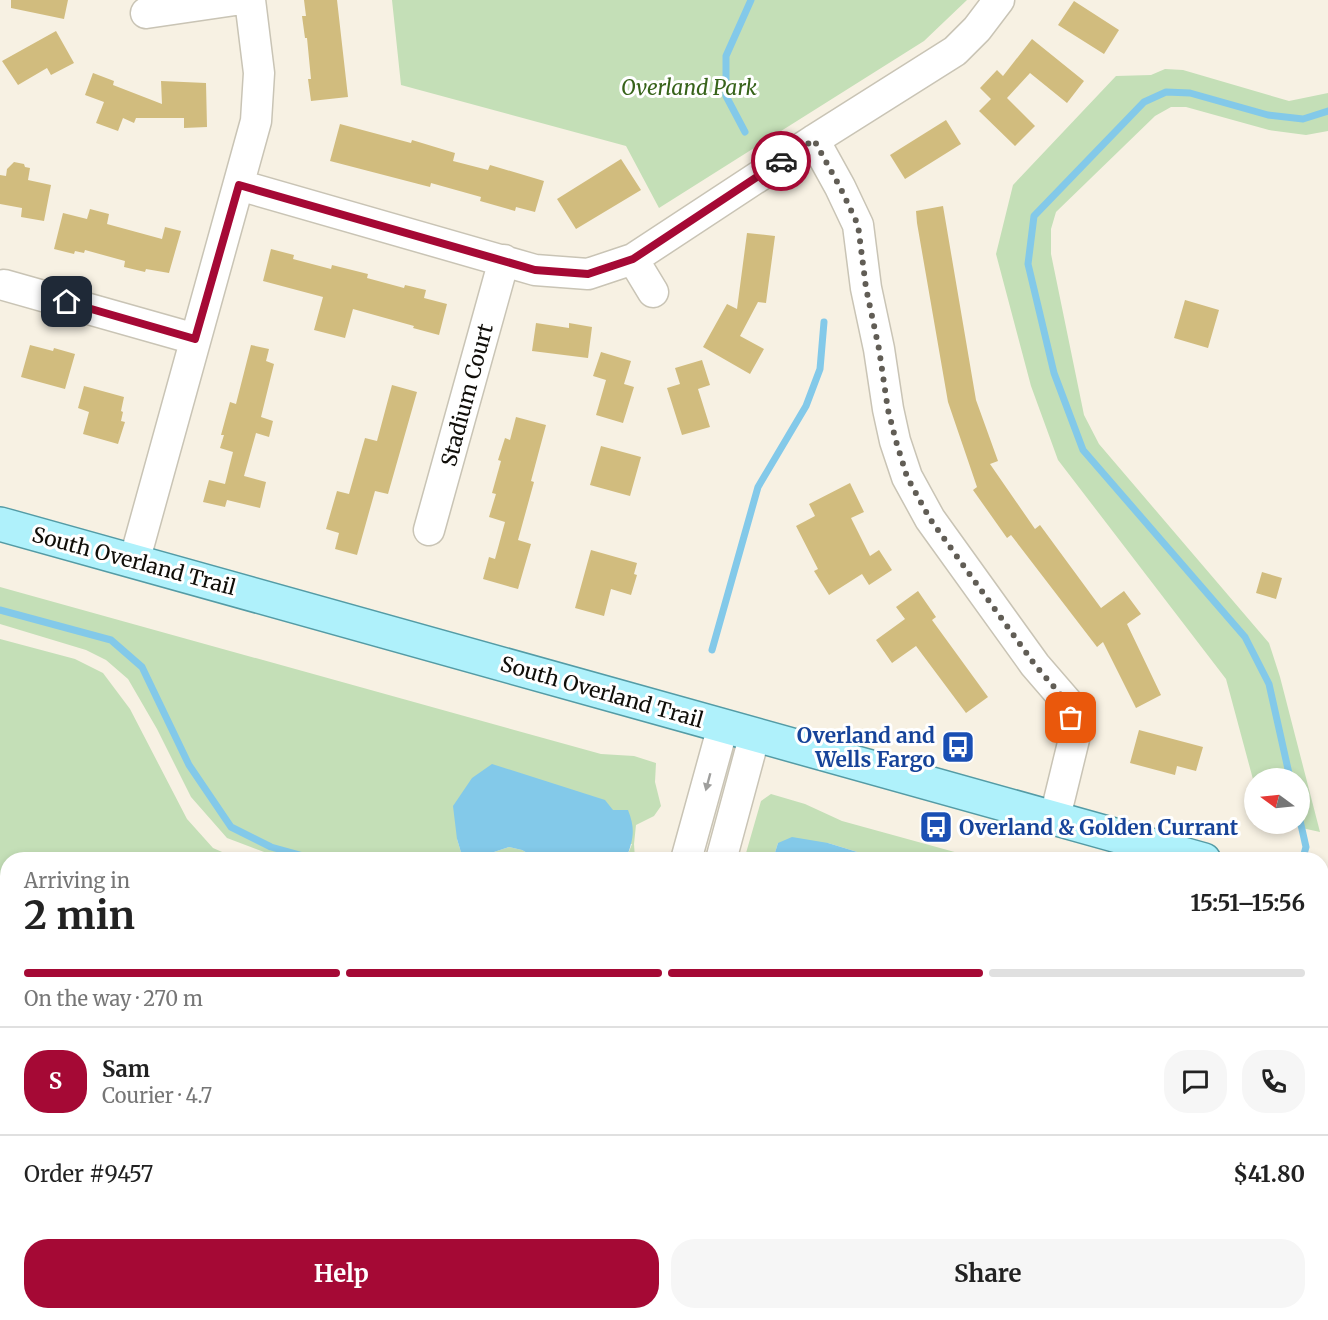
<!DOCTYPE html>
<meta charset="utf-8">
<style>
:root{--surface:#fff;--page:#f6f6f6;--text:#222;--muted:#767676;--line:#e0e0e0;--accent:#a50935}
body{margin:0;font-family:Merriweather,serif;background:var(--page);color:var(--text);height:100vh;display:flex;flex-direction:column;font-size:22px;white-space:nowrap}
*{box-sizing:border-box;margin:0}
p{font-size:20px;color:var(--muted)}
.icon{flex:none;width:33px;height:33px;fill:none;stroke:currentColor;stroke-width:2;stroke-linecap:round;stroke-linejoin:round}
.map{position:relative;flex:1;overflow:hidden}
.sheet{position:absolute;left:0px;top:852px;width:1329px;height:468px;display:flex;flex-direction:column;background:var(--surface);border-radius:24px 24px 0 0;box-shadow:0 3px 9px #0003}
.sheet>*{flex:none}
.needle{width:39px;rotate:285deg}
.tools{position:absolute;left:1244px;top:768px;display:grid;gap:12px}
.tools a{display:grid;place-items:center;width:66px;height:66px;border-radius:50%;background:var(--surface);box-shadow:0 3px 9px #0003;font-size:30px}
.pin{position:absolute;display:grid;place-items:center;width:51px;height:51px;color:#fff;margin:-26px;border-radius:12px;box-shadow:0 3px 9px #0006}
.courier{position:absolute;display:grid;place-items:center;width:60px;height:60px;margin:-30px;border:4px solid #a50935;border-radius:50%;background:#fff;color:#222;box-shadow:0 2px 8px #0007}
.headline em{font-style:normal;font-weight:700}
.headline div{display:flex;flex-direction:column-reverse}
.headline{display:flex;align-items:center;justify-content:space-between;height:102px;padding:0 24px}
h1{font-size:39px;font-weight:700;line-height:45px}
.bar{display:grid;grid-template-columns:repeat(4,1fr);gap:9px 6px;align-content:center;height:72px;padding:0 24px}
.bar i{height:8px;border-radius:4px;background:var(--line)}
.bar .on{background:var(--accent)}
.bar p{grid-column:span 4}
.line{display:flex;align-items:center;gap:15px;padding:0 24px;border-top:2px solid var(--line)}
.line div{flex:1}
.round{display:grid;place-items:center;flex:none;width:63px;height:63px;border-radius:24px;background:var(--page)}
.button{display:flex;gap:12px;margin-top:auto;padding:12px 24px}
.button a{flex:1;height:69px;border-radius:24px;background:var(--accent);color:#fff;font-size:24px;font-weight:700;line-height:69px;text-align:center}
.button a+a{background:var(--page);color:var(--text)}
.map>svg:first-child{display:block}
.green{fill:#c4dfb7}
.water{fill:#83c9e9}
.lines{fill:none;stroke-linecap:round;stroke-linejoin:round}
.stream{stroke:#83c9e9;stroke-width:7}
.building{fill:#d1bc7e}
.minor-casing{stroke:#c9c4b5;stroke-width:33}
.major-casing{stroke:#549ba5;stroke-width:36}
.minor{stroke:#fff;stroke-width:30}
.major{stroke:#aff1fb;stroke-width:33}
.oneway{fill:#9f9f9d}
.done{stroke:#615d55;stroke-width:6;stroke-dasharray:0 10.8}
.route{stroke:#a50935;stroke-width:8}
.labels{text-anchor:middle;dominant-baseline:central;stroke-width:6;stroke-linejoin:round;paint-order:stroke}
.park-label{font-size:21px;font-style:italic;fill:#37631a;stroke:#fff}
.street-label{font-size:21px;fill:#100e09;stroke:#fff}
.transit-label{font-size:21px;font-weight:bold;fill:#164399;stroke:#fff;text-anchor:end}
</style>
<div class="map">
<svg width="1328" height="1320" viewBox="0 0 1328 1320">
<rect width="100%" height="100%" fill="#f7f1e3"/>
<path class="green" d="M 392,0 L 967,0 L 924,41 L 659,208 L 626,146 L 401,85 Z
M 1165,69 L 1183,70 L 1289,101 L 1328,93 L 1328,131 L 1306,135 L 1269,130 L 1186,107 L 1171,107 L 1155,116 L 1056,212 L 1051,229 L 1051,254 L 1084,415 L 1099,444 L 1269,643 L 1280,677 L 1320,832 L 1284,824 L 1299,824 L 1299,778 L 1254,778 L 1254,783 L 1226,679 L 1058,460 L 1031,386 L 996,254 L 1013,185 L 1116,76 L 1151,75 Z
M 0,587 L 601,754 L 634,756 L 656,763 L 655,782 L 661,806 L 654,816 L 636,825 L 634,844 L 635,859 L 638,859 L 626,859 L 632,844 L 457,839 L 463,859 L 283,859 L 227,838 L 191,797 L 157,729 L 128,679 L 106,660 L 86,650 L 0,624 Z
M 0,639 L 75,659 L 103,673 L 130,709 L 187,819 L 213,848 L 238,859 L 8,860 L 7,992 L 0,996 Z
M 771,794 L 805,804 L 842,821 L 980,859 L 880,859 L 828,843 L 778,843 L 773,859 L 744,860 L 761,801 Z
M 509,847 L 522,850 L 538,859 L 488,860 L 494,852 Z
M 1322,955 L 1328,957 L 1328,1232 L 1322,1248 Z
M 492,1312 L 591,1312 L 591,1313 L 589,1320 L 490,1320 Z
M 675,1313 L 675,1312 L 1296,1313 L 1293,1320 L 673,1320 Z"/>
<path class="water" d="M 492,764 L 605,800 L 613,810 L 628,810 C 636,830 633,840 626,859 L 538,859 L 522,850 L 509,847 L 494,852 L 488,859 L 463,859 L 457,839 L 453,806 L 472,778 Z
M 792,837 L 828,843 L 880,859 L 773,859 L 778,843 Z"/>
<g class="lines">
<path class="stream" d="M 745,132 L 726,96 L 726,56 L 751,0
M 0,610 L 111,640 L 142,667 L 189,765 L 231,827 L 271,847 L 318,860
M 712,650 L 758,487 L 806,406 L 820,369 L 824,322
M 1290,778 L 1269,684 L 1245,637 L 1083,450 L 1054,373 L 1028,264 L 1034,216 L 1144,102 L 1166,92 L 1190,93 L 1268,115 L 1303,119 L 1328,111
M 1299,816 L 1306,847 L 1304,854
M 1322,1033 L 1328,1033"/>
</g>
<path class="building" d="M 11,0 L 68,0 L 64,19 L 11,8 Z
M 304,0 L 337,0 L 348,97 L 311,101 L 308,79 L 311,79 L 307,38 L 305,38 L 302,16 L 306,16 Z
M 1074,1 L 1119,30 L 1104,54 L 1058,25 Z
M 56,31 L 74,63 L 51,75 L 47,68 L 18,85 L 2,61 Z
M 1032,39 L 1084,81 L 1067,103 L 1030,73 L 1007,98 L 1035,126 L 1015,146 L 979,111 L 991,99 L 980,88 L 997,70 L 1003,76 Z
M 93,73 L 114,81 L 113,85 L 162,104 L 161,81 L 206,83 L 207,127 L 184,128 L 184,118 L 136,118 L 134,123 L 123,118 L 118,131 L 96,123 L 104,102 L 85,95 Z
M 946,120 L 961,144 L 905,179 L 890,155 Z
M 340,124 L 411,143 L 412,140 L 455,153 L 453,161 L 488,170 L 490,165 L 544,181 L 535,212 L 516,207 L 515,211 L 480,201 L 481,197 L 431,183 L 430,187 L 330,161 Z
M 621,159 L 641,190 L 576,229 L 557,199 Z
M 14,162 L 24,164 L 25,167 L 30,168 L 28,180 L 51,185 L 44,221 L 21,217 L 22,208 L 0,204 L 0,175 L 6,176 L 7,169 Z
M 943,206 L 976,400 L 998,461 L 990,464 L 1035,529 L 1040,525 L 1101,608 L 1124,591 L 1141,614 L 1127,624 L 1161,695 L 1136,708 L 1103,642 L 1097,647 L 1011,535 L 1007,538 L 973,490 L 977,487 L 948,402 L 917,223 L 916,211 Z
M 90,209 L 109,214 L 107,224 L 162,239 L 165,227 L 181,231 L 169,273 L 146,269 L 145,272 L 124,267 L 125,261 L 85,250 L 84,253 L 75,251 L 74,254 L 54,249 L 63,213 L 87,219 Z
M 747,233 L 775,236 L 766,303 L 758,302 L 740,336 L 764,349 L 750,374 L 703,347 L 727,304 L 737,309 Z
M 271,249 L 294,255 L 293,259 L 331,269 L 332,265 L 368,274 L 367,278 L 404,288 L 405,285 L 426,290 L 424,298 L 447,304 L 439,335 L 413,328 L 414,326 L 353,309 L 345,338 L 314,330 L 323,297 L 263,281 Z
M 1185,300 L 1219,310 L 1208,348 L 1174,338 Z
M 536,323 L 569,328 L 569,323 L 592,327 L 588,358 L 532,351 Z
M 30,345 L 53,351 L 54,348 L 75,354 L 65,389 L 21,377 Z
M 251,345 L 269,349 L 266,361 L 274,364 L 261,417 L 273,421 L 269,437 L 256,433 L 244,476 L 266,482 L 260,508 L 227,500 L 225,507 L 203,502 L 209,480 L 225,484 L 233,452 L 220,448 L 224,435 L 221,435 L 230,402 L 236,404 Z
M 601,352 L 631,361 L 624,384 L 634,387 L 623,423 L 596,415 L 606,380 L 593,376 Z
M 702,360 L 710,385 L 698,389 L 710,427 L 682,435 L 667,388 L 680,384 L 675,368 Z
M 392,385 L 417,392 L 388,494 L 375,491 L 357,555 L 335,549 L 339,533 L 326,529 L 337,491 L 349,494 L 365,438 L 377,441 Z
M 84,386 L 124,397 L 121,411 L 123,412 L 121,421 L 125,422 L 118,444 L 83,434 L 89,412 L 78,408 Z
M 516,417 L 546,425 L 531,481 L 534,482 L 518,540 L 531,544 L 518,589 L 483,579 L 489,557 L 495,559 L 505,522 L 489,517 L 496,494 L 492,493 L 501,461 L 498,460 L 505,438 L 510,440 Z
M 601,446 L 641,457 L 630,496 L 590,485 Z
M 850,483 L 864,512 L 851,518 L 870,556 L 879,550 L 892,570 L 869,585 L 862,574 L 829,595 L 814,571 L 818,569 L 796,526 L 815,516 L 809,504 Z
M 591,550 L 637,563 L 634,574 L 637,575 L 631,595 L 611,589 L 604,616 L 575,608 Z
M 1262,572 L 1282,578 L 1276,599 L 1256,593 Z
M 918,591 L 936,617 L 932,620 L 988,697 L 966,713 L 916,646 L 892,663 L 876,640 L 905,619 L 896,607 Z
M 1139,730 L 1203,747 L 1196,771 L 1177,766 L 1175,775 L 1130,763 Z"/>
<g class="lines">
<defs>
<path id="minor" d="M 146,13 L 235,0
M 814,140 L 840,187 L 858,225 L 866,288 L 879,349 L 888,409 L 895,441 L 907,477 L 930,519 L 1035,665 L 1067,702 L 1075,735 L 1055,817
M 239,185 L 535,270 L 588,274 L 633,259 L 814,140 L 955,51 L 977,29 L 999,0
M 633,259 L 653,292
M 4,285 L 195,339
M 429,530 L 504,260
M 134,562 L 256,121 L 259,73 L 250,0
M 686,860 L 723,726
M 721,860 L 755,734
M 118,1312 L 119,1320
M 367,1320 L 367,1312
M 616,1320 L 618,1312
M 652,1320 L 654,1312"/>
<path id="major" d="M 0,524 L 1204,860
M 1322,893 L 1328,895"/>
</defs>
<use href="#minor" class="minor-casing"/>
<use href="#major" class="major-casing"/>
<use href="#minor" class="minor"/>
<use href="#major" class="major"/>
</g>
<defs><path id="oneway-solid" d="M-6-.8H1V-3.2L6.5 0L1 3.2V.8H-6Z" transform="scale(1.5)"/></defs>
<use class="oneway" href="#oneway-solid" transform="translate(708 782) rotate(105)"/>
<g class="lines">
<path class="done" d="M 781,161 L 814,140 L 840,187 L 858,225 L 866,288 L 879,349 L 888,410 L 896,441 L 907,477 L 930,519 L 1035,665 L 1067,702 L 1071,718"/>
<path class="route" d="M 67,302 L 195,339 L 239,185 L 535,270 L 588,274 L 633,259 L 781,161"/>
</g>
<defs>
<symbol id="bus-square" viewBox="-11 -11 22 22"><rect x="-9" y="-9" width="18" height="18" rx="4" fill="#1a4fb4" stroke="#fff"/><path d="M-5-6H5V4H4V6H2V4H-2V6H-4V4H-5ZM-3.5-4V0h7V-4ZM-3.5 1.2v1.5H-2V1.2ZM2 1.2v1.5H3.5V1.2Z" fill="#fff"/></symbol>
</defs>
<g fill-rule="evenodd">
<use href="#bus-square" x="939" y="728" width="38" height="38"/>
<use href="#bus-square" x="917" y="808" width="38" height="38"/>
</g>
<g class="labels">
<g class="park-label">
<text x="689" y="87">Overland Park</text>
</g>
<g class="street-label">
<text transform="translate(467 395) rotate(-75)">Stadium Court</text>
<text transform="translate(134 561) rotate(15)">South Overland Trail</text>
<text transform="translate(602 692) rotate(16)">South Overland Trail</text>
</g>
<g class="transit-label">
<text x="935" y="735">Overland and<tspan x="935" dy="24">Wells Fargo</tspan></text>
<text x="959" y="827" text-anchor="start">Overland &amp; Golden Currant</text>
</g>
</g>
</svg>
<div class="tools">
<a><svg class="needle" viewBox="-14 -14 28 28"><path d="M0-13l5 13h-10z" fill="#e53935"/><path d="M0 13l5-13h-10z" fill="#767676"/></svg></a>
</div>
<div class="pin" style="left:1071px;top:718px;background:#ea580c"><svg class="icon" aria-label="bag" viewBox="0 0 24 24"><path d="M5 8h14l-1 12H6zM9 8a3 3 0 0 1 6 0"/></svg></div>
<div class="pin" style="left:67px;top:302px;background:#1f2937"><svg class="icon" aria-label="home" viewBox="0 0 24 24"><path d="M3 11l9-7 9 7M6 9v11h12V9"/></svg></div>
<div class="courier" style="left:781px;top:161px"><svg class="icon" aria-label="car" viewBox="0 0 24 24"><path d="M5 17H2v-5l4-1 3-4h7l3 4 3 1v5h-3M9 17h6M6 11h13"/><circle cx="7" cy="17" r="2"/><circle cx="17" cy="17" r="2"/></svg></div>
<section class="sheet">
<div class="headline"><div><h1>2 min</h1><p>Arriving in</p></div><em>15:51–15:56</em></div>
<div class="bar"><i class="on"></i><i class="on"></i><i class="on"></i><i></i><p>On the way · 270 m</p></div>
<div class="line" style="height:108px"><b class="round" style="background:var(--accent);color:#fff">S</b><div><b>Sam</b><p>Courier · 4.7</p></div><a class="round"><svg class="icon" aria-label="chat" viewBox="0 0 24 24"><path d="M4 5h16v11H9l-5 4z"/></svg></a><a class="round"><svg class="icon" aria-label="phone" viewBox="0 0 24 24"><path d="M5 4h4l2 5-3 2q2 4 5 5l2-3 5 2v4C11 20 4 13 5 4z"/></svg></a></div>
<div class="line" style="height:78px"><div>Order #9457</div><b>$41.80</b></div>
<div class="button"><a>Help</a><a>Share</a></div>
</section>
</div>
